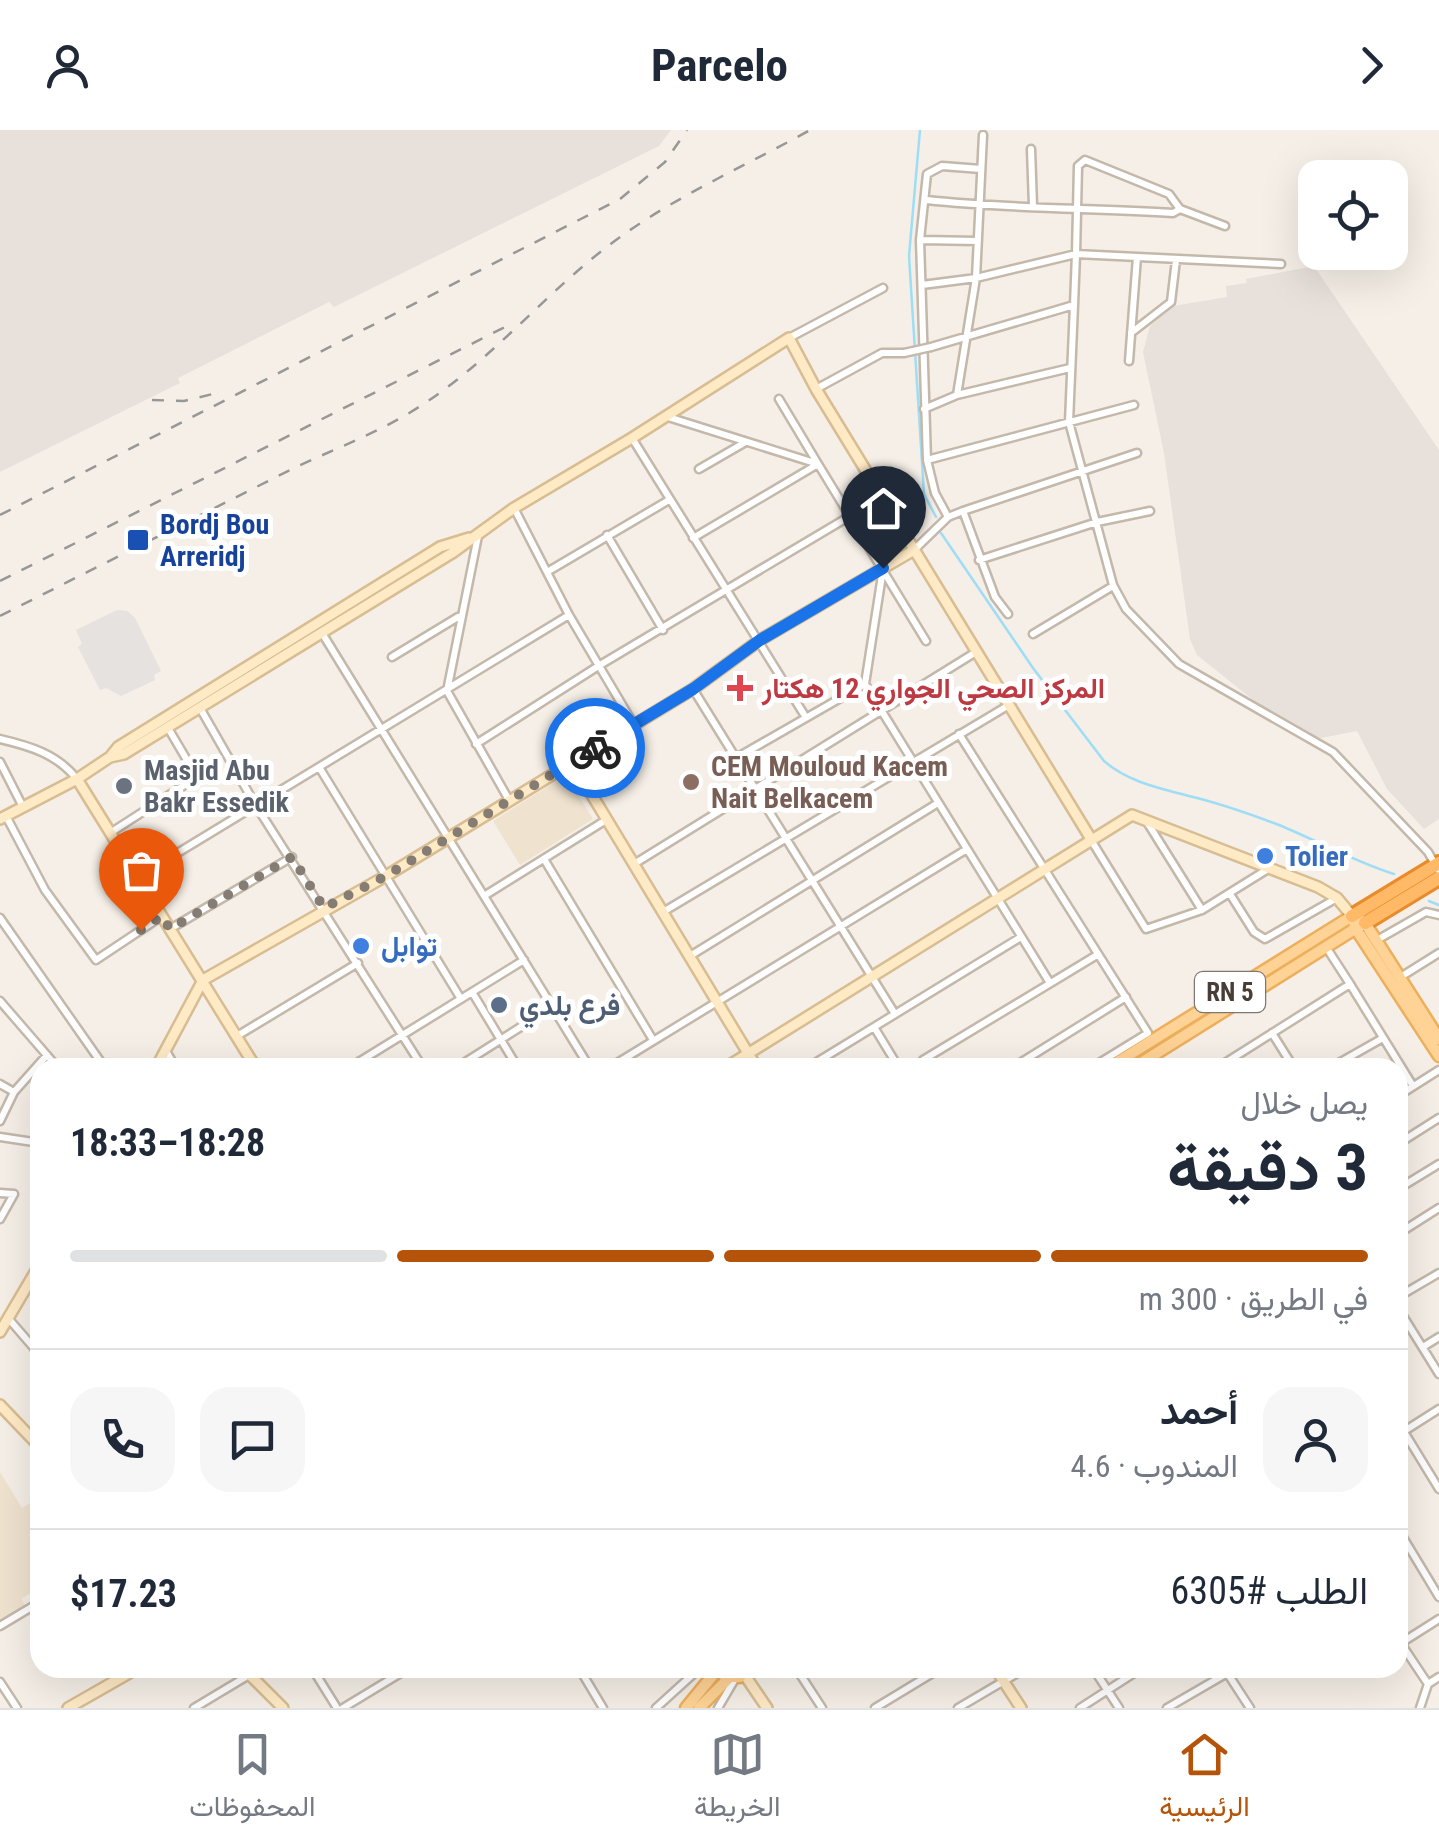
<!DOCTYPE html>
<html lang="ar">
<meta charset="utf-8">
<style>
:root{--surface:#fff;--page:#f6f6f7;--text:#1f2937;--muted:#747a83;--line:#e0e1e3;--accent:#b45309}
body{margin:0;font-family:"Roboto Condensed",Vazirmatn,sans-serif;background:var(--page);color:var(--text);direction:rtl;height:100vh;display:flex;flex-direction:column;font-size:38px;white-space:nowrap}
*{box-sizing:border-box;margin:0}
p{font-size:32px;color:var(--muted)}
.icon{flex:none;width:55px;height:55px;fill:none;stroke:currentColor;stroke-width:2;stroke-linecap:round;stroke-linejoin:round}
.map{position:relative;flex:1;overflow:hidden;direction:ltr}
.details{position:absolute;left:30px;top:928px;width:1378px;height:620px;display:flex;flex-direction:column;background:var(--surface);border-radius:30px;box-shadow:0 10px 40px #0002;direction:rtl}
.details>*{flex:none}
.tools{position:absolute;left:1298px;top:30px;display:grid;gap:20px}
.tools a{display:grid;place-items:center;width:110px;height:110px;border-radius:20px;background:var(--surface);box-shadow:0 10px 40px #0002;font-size:50px}
.pin{position:absolute;display:grid;place-items:center;width:85px;height:85px;color:#fff;margin:-102px -42px;border-radius:50% 50% 50% 0;rotate:-45deg;box-shadow:0 0 10px #0007}
.pin .icon{rotate:45deg}
.courier{position:absolute;display:grid;place-items:center;width:100px;height:100px;margin:-50px;border:8px solid #1a73e8;border-radius:50%;background:#fff;color:#222;box-shadow:0 2px 12px #0007}
.overview em{font-style:normal;font-weight:700}
.overview div{display:flex;flex-direction:column-reverse}
.overview{display:flex;align-items:center;justify-content:space-between;height:170px;padding:0 40px}
h1{font-size:65px;font-weight:700;line-height:75px}
.bar{display:grid;grid-template-columns:repeat(4,1fr);gap:15px 10px;align-content:center;height:120px;padding:0 40px}
.bar i{height:12px;border-radius:8px;background:var(--line)}
.bar .on{background:var(--accent)}
.bar p{grid-column:span 4}
.line{display:flex;align-items:center;gap:25px;padding:0 40px;border-top:2px solid var(--line)}
.line div{flex:1}
.round{display:grid;place-items:center;flex:none;width:105px;height:105px;border-radius:30px;background:var(--page)}
header{display:flex;justify-content:space-between;align-items:center;height:130px;padding:0 40px;background:var(--surface);font-size:45px;font-weight:700}
.tab-bar{display:flex;justify-content:space-around;align-items:center;height:140px;border-top:2px solid var(--line);background:var(--surface);font-size:28px;color:var(--muted)}
.tab-bar a{display:grid;justify-items:center;gap:5px}
.tab-bar .on{color:var(--accent)}
.map>svg:first-child{display:block}
.industrial{fill:#e7e0db}
.education{fill:#efe2cf}
.parking{fill:#e5e2df}
.lines{fill:none;stroke-linecap:round;stroke-linejoin:round}
.stream{stroke:#9eddf6;stroke-width:2.5}
.street-casing{stroke:#c4b8ab;stroke-width:11}
.secondary-casing{stroke:#d8bd93;stroke-width:14}
.primary-casing{stroke:#edaf5c;stroke-width:15}
.highway-casing{stroke:#ea8b2b;stroke-width:18}
.street{stroke:#fff;stroke-width:6}
.secondary{stroke:#ffeac6;stroke-width:9}
.primary{stroke:#ffd395;stroke-width:10}
.highway{stroke:#ffb967;stroke-width:12}
.rail{stroke:#979797;stroke-width:2.5;stroke-dasharray:12 12;stroke-linecap:butt}
.street-bridge-casing{stroke:#c4b8ab;stroke-width:11;stroke-linecap:butt}
.street-bridge{stroke:#fff;stroke-width:6}
.done{stroke:#857c73;stroke-width:10;stroke-dasharray:0 18}
.route{stroke:#1a73e8;stroke-width:12}
.transit-dot{fill:#1a4fb4;stroke:#fff;stroke-width:4}
.health-dot{fill:#e0444e;stroke:#fff;stroke-width:4}
.education-dot{fill:#8d6e63;stroke:#fff;stroke-width:4}
.worship-dot{fill:#6b7280;stroke:#fff;stroke-width:4}
.shop-dot{fill:#3f7fe0;stroke:#fff;stroke-width:4}
.service-dot{fill:#5c6f8a;stroke:#fff;stroke-width:4}
.labels{text-anchor:middle;dominant-baseline:central;stroke-width:10;stroke-linejoin:round;paint-order:stroke}
.shield{fill:#fff;stroke:#7f7872;stroke-width:2.5}
.shield-label{font-size:25px;font-weight:bold;fill:#483e35}
.transit-label{font-size:28px;font-weight:bold;fill:#164399;stroke:#fff;text-anchor:start}
.health-label{font-size:28px;font-weight:bold;fill:#be3a42;stroke:#fff;text-anchor:start}
.education-label{font-size:28px;font-weight:bold;fill:#785e54;stroke:#fff;text-anchor:start}
.worship-label{font-size:28px;font-weight:bold;fill:#5b616d;stroke:#fff;text-anchor:start}
.shop-label{font-size:28px;font-weight:bold;fill:#366cbe;stroke:#fff;text-anchor:start}
.service-label{font-size:28px;font-weight:bold;fill:#4e5e75;stroke:#fff;text-anchor:start}
</style>
<header><svg class="icon" aria-label="forward" viewBox="0 0 24 24"><path d="M9 5l7 7-7 7"/></svg>Parcelo<svg class="icon" aria-label="person" viewBox="0 0 24 24"><circle cx="12" cy="8" r="4"/><path d="M4 21q1-7 8-7t8 7"/></svg></header>
<div class="map">
<svg width="1439" height="1578" viewBox="0 0 1439 1578">
<rect width="100%" height="100%" fill="#f5efe7"/>
<path class="industrial" d="M 0,0 L 671,0 L 659,16 L 334,177 L 329,172 L 178,248 L 180,253 L 0,342 Z
M 1314,136 L 1439,320 L 1439,689 L 1424,699 L 1387,659 L 1357,601 L 1321,608 L 1308,606 L 1262,577 L 1197,525 L 1190,509 L 1164,323 L 1143,222 L 1150,196 L 1173,176 L 1227,167 L 1226,156 L 1247,153 L 1246,149 Z"/>
<path class="education" d="M 566,645 L 593,689 L 520,735 L 493,691 Z
M 0,1342 L 22,1378 L 40,1367 L 40,1467 L 33,1462 L 22,1468 L 25,1478 L 0,1493 Z"/>
<path class="parking" d="M 117,480 L 127,481 L 135,488 L 161,541 L 154,545 L 155,550 L 121,566 L 106,558 L 100,560 L 78,517 L 82,514 L 76,500 Z"/>
<g class="lines">
<path class="stream" d="M 920,0 L 909,126 L 924,364 L 936,387
M 941,403 L 1033,538 L 1104,631 C 1128,652 1159,658 1189,666 C 1219,673 1250,684 1279,695 C 1318,711 1353,731 1394,744
M 1429,771 L 1439,775"/>
<defs>
<path id="street" d="M 1031,19 L 1033,76
M 981,39 L 942,36 L 927,44 L 920,110 L 927,330 L 935,363 L 948,387 L 963,381 L 995,467 L 1008,484
M 927,70 C 1008,79 1091,78 1173,83 L 1180,79 L 1169,64 L 1085,30 L 1078,36 L 1076,124 L 1281,134
M 1180,79 L 1225,96
M 920,110 L 978,111
M 922,155 L 976,148 L 1076,124 L 1074,175
M 1131,203 L 1171,172 L 1176,130
M 789,208 L 883,158
M 931,217 L 1074,175 L 1069,292 L 1113,455 L 1126,479 L 1179,534 L 1333,622 L 1428,722 L 1439,741
M 1129,231 L 1137,127
M 816,259 L 882,223 L 904,223
M 957,265 L 976,148 L 983,5
M 924,279 L 957,265 L 1070,238
M 668,287 L 818,334 L 926,511
M 632,308 L 805,586
M 927,330 L 1134,275
M 699,339 L 744,313
M 514,378 L 569,485 L 634,595
M 963,381 L 1137,323
M 607,405 L 663,500
M 478,406 L 447,561 L 509,670
M 693,408 L 818,334 L 779,269
M 914,420 L 948,387
M 979,430 L 1097,392 L 1150,381
M 883,439 L 865,554 L 1050,853
M 547,442 L 669,370
M 322,503 L 590,938
M 1033,504 L 1113,456
M 392,527 L 458,487
M 693,559 L 895,884
M 200,578 L 255,674 L 423,938
M 959,604 L 1148,903 L 1091,938
M 0,609 C 30,616 57,624 77,649
M 476,614 L 600,535 L 850,386
M 736,628 L 865,554
M 0,632 L 23,677
M 319,637 L 461,869
M 6,686 L 45,760 L 96,830 L 162,786
M 1147,692 L 1202,780
M 110,703 L 197,647 L 168,598
M 1091,710 L 1146,799 L 1202,780 L 1268,739
M 544,729 L 653,910
M 634,734 L 976,522
M 138,747 L 569,485
M 1230,764 L 1254,802 L 1265,809 L 1337,768
M 484,766 L 606,690
M 663,782 L 1009,575
M 0,788 L 105,938
M 170,799 L 292,727
M 1377,810 L 1426,782 L 1439,785
M 690,826 L 938,673
M 1399,848 L 1439,823
M 1350,854 L 1413,956
M 472,862 L 518,938
M 0,871 L 58,938
M 874,897 L 899,938
M 1272,903 L 1294,938
M 237,906 L 358,833
M 166,921 L 176,938
M 1337,934 L 1383,908
M 349,938 L 524,830
M 456,938 L 552,877
M 609,938 L 967,719
M 807,938 L 1021,807
M 916,938 L 923,930 L 1097,825
M 1012,938 L 1126,867
M 1217,938 L 1350,854 L 1326,817
M 0,954 L 14,962
M 1398,966 L 1439,940
M 0,991 L 14,962 L 47,925
M 0,1007 L 40,1013
M 1398,1014 L 1439,988
M 1398,1059 L 1439,1034
M 0,1063 L 14,1064 L 0,1089
M 1398,1104 L 1439,1078
M 1398,1167 L 1439,1143
M 1398,1178 L 1439,1244
M 8,1188 L 40,1225
M 1423,1217 L 1439,1207
M 1398,1292 L 1439,1359
M 1398,1305 L 1439,1279
M 1398,1399 L 1439,1467
M 0,1496 L 40,1472
M 1398,1509 L 1428,1554
M 1398,1515 L 1439,1489
M 312,1538 L 337,1578
M 579,1538 L 603,1578
M 796,1538 L 822,1578
M 1093,1538 L 1119,1578
M 1224,1538 L 1250,1578
M 0,1552 L 17,1578
M 194,1578 L 249,1545
M 343,1578 L 409,1538
M 656,1578 L 700,1538
M 718,1578 L 735,1549
M 875,1578 L 941,1538
M 958,1578 L 1026,1538
M 1080,1578 L 1142,1538
M 1167,1578 L 1236,1538
M 1420,1578 L 1428,1554 L 1439,1547"/>
<path id="secondary" d="M 110,627 L 118,617 L 440,417 L 469,408
M 572,632 L 757,938
M 77,649 L 256,938
M 0,689 L 77,649 L 110,627 L 124,624 L 452,423 L 514,378 L 632,308 L 789,208 L 816,259 L 1091,709
M 156,938 L 203,850 L 386,746 L 693,559 L 760,510 L 914,420
M 725,938 L 1132,685 L 1318,757 L 1337,768 L 1352,786
M 0,1202 L 40,1134
M 0,1275 L 40,1317
M 243,1538 L 283,1578
M 995,1538 L 1021,1578
M 744,1544 L 767,1578
M 68,1578 L 138,1538"/>
<path id="primary" d="M 1439,909 L 1365,793 L 1352,786 L 1356,799 L 1439,926
M 1108,938 L 1352,786
M 1133,938 L 1361,795
M 725,1547 L 740,1547 L 748,1538
M 686,1578 L 718,1539
M 699,1578 L 729,1548"/>
<path id="highway" d="M 1352,786 L 1439,733
M 1365,793 L 1439,748"/>
</defs>
<use href="#street" class="street-casing"/>
<use href="#secondary" class="secondary-casing"/>
<use href="#primary" class="primary-casing"/>
<use href="#highway" class="highway-casing"/>
<use href="#street" class="street"/>
<use href="#secondary" class="secondary"/>
<use href="#primary" class="primary"/>
<use href="#highway" class="highway"/>
<path class="rail" d="M 152,270 L 184,271 L 221,262
M 0,385 L 620,69 L 665,32 L 687,0
M 0,451 L 509,195
M 0,486 C 97,437 195,388 292,339 C 336,318 381,302 422,275 C 493,229 545,163 612,113 C 673,67 744,37 810,0"/>
<defs>
<path id="street-bridge" d="M 904,223 L 931,217"/>
</defs>
<use href="#street-bridge" class="street-bridge-casing"/>
<use href="#street-bridge" class="street-bridge"/>
</g>
<g class="lines">
<path class="done" d="M 141,800 L 162,786 L 170,799 L 292,727 L 324,778 L 386,746 L 595,618"/>
<path class="route" d="M 595,618 L 693,559 L 760,510 L 883,438"/>
</g>
<rect class="transit-dot" x="126" y="398" width="24" height="24" rx="5"/>
<path class="health-dot" d="M735 543h10v10h10v10h-10v10h-10v-10h-10v-10h10z"/>
<circle class="education-dot" cx="691" cy="652" r="10"/>
<circle class="worship-dot" cx="124" cy="656" r="10"/>
<g class="shop-dot">
<circle cx="1265" cy="726" r="10"/>
<circle cx="361" cy="816" r="10"/>
</g>
<circle class="service-dot" cx="499" cy="875" r="10"/>
<g class="labels">
<rect class="shield" x="1195" y="842" width="70" height="40" rx="8"/>
<g class="shield-label">
<text x="1230" y="862">RN 5</text>
</g>
<g class="transit-label">
<text x="160" y="394">Bordj Bou<tspan x="160" dy="32">Arreridj</tspan></text>
</g>
<g class="health-label">
<text x="762" y="558">المركز الصحي الجواري 12 هكتار</text>
</g>
<g class="education-label">
<text x="711" y="636">CEM Mouloud Kacem<tspan x="711" dy="32">Nait Belkacem</tspan></text>
</g>
<g class="worship-label">
<text x="144" y="640">Masjid Abu<tspan x="144" dy="32">Bakr Essedik</tspan></text>
</g>
<g class="shop-label">
<text x="1285" y="726">Tolier</text>
<text x="381" y="816">توابل</text>
</g>
<g class="service-label">
<text x="519" y="875">فرع بلدي</text>
</g>
</g>
</svg>
<div class="tools">
<a><svg class="icon" aria-label="locate" viewBox="0 0 24 24"><circle cx="12" cy="12" r="6"/><path d="M12 2v4M12 18v4M2 12h4M18 12h4"/></svg></a>
</div>
<div class="pin" style="left:141px;top:800px;background:#ea580c"><svg class="icon" aria-label="bag" viewBox="0 0 24 24"><path d="M5 8h14l-1 12H6zM9 8a3 3 0 0 1 6 0"/></svg></div>
<div class="pin" style="left:883px;top:438px;background:#1f2937"><svg class="icon" aria-label="home" viewBox="0 0 24 24"><path d="M3 11l9-7 9 7M6 9v11h12V9"/></svg></div>
<div class="courier" style="left:595px;top:618px"><svg class="icon" aria-label="bike" viewBox="0 0 24 24"><circle cx="6" cy="16" r="4"/><circle cx="18" cy="16" r="4"/><path d="M6 16l4-8h5l3 8M10 8l3 8H6M13 5h3"/></svg></div>
<section class="details">
<div class="overview"><div><h1>3 دقيقة</h1><p>يصل خلال</p></div><em>18:28–18:33</em></div>
<div class="bar"><i class="on"></i><i class="on"></i><i class="on"></i><i></i><p>في الطريق · 300 m</p></div>
<div class="line" style="height:180px"><a class="round"><svg class="icon" aria-label="person" viewBox="0 0 24 24"><circle cx="12" cy="8" r="4"/><path d="M4 21q1-7 8-7t8 7"/></svg></a><div><b>أحمد</b><p>المندوب · 4.6</p></div><a class="round"><svg class="icon" aria-label="chat" viewBox="0 0 24 24"><path d="M4 5h16v11H9l-5 4z"/></svg></a><a class="round"><svg class="icon" aria-label="phone" viewBox="0 0 24 24"><path d="M5 4h4l2 5-3 2q2 4 5 5l2-3 5 2v4C11 20 4 13 5 4z"/></svg></a></div>
<div class="line" style="height:130px"><div>الطلب #6305</div><b>$17.23</b></div>
</section>
</div>
<nav class="tab-bar">
<a class="on"><svg class="icon" aria-label="home" viewBox="0 0 24 24"><path d="M3 11l9-7 9 7M6 9v11h12V9"/></svg>الرئيسية</a>
<a><svg class="icon" aria-label="map" viewBox="0 0 24 24"><path d="M3 6l6-2 6 2 6-2v14l-6 2-6-2-6 2zM9 4v14M15 6v14"/></svg>الخريطة</a>
<a><svg class="icon" aria-label="saved" viewBox="0 0 24 24"><path d="M7 4h10v16l-5-4-5 4z"/></svg>المحفوظات</a>
</nav>
